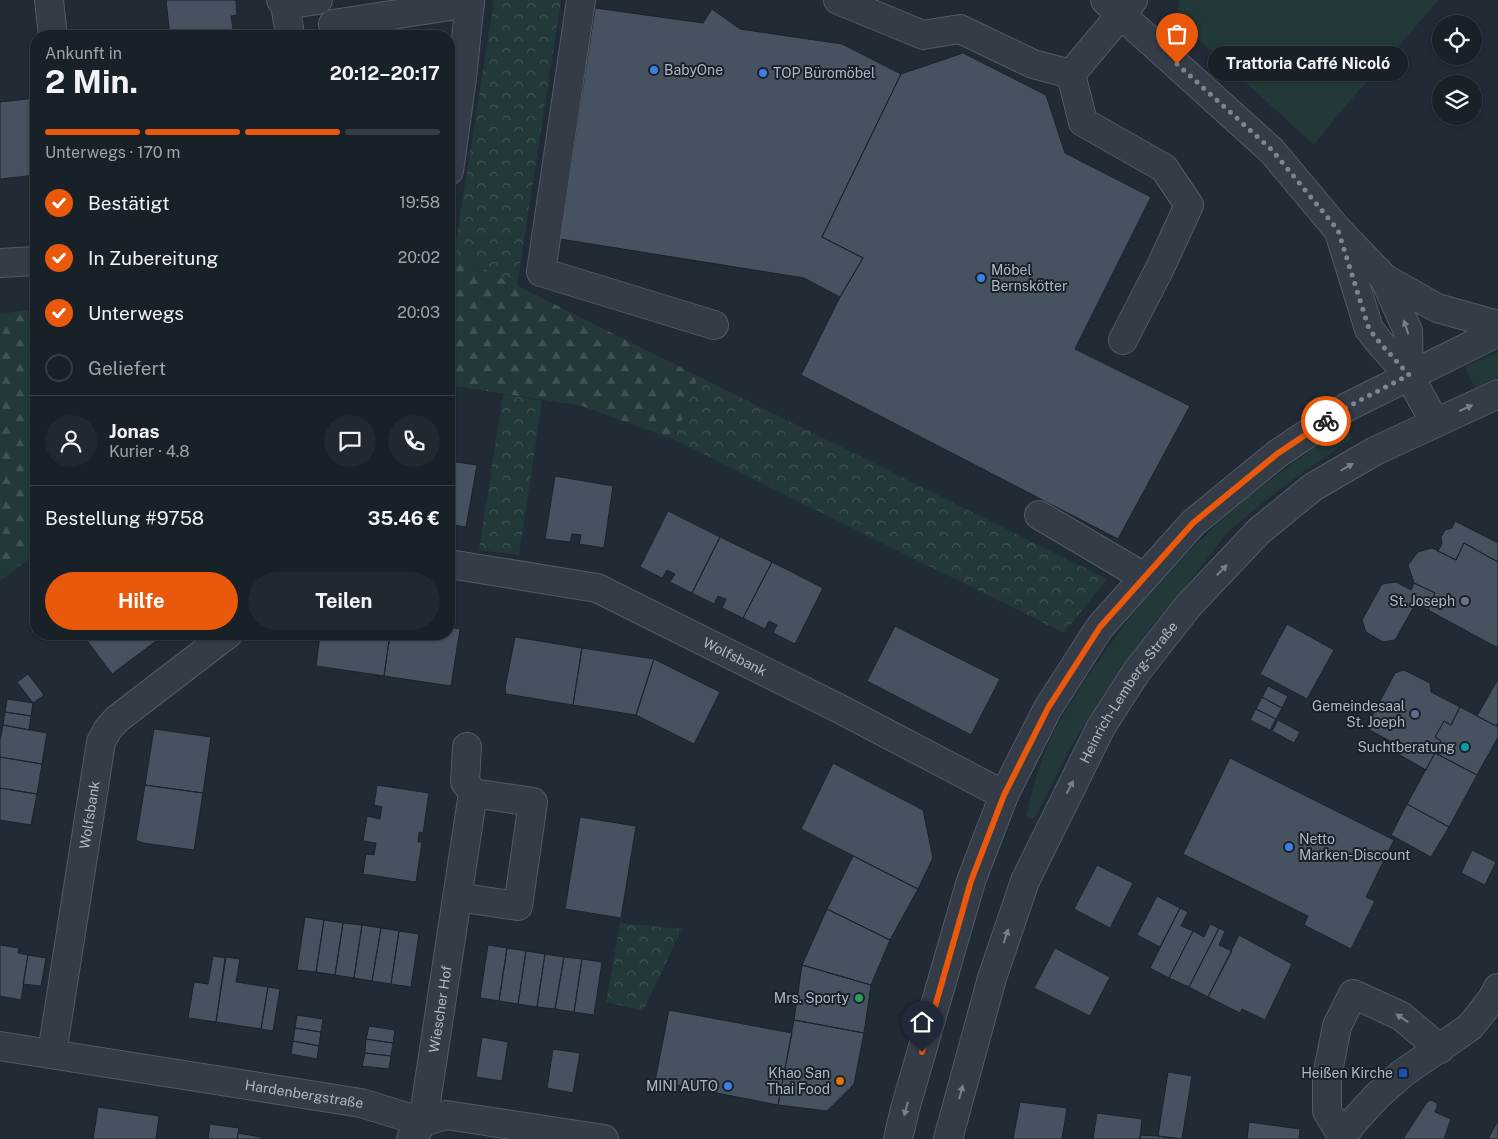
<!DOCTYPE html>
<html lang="de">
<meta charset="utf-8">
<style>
:root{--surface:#182028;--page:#212830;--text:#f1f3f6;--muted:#9fa3a8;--line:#363e45;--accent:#ea580c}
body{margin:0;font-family:"Public Sans",sans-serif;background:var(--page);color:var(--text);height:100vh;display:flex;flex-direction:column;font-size:19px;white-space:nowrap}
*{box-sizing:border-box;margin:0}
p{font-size:16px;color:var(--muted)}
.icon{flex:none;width:28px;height:28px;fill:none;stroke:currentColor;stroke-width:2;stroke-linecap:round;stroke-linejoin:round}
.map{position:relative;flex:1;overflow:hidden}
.panel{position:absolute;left:30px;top:30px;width:425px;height:610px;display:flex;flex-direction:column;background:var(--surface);border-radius:20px;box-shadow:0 1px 4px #0004,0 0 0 1px var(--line)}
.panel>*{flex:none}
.buttons{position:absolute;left:1432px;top:15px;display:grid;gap:10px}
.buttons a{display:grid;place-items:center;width:50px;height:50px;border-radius:50%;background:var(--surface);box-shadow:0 1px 4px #0004,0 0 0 1px var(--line);font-size:25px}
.pin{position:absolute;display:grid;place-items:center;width:42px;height:42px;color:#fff;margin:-51px -21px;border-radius:50% 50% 50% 0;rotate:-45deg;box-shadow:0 0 5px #0007}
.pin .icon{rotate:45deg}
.courier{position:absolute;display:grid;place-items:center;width:50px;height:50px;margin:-25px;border:4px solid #ea580c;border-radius:50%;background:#fff;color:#222;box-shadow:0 1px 6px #0007}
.bubble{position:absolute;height:35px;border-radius:18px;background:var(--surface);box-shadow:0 1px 4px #0004,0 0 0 1px var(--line);font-size:16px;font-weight:700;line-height:35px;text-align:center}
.overview em{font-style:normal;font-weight:700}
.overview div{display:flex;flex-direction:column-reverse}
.overview{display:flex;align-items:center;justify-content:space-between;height:85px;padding:0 15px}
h1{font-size:32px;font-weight:700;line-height:38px}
.bar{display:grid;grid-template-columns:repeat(4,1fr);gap:8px 5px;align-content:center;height:60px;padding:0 15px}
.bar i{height:6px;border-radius:4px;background:var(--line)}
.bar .on{background:var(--accent)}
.bar p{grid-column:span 4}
.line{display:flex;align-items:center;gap:12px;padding:0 15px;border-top:1px solid var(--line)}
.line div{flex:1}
.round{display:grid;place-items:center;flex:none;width:52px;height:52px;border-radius:26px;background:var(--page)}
ol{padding:0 15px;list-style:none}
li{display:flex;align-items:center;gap:15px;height:55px}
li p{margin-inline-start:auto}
li .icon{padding:5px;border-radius:50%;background:var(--accent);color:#fff;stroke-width:4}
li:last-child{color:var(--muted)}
li i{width:28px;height:28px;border:2px solid var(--line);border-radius:50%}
.button{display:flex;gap:10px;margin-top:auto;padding:10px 15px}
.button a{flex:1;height:58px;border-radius:30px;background:var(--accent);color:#fff;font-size:20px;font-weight:700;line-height:58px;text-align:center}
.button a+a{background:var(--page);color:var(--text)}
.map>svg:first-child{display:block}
.green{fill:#233838}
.forest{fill:url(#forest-firs)}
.park{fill:url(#park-crowns)}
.building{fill:#465260;stroke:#1b232d}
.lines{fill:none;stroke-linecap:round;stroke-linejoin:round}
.minor-casing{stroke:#515a65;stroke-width:30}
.minor{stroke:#343c47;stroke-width:28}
.oneway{fill:#77808c}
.done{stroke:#7c8692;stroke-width:5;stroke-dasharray:0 9}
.route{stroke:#ea580c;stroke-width:6}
.shop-dot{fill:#3f7fe0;stroke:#19212b;stroke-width:2}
.worship-dot{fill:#6b7280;stroke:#19212b;stroke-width:2}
.service-dot{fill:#5c6f8a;stroke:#19212b;stroke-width:2}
.culture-dot{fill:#0f9aa8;stroke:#19212b;stroke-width:2}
.leisure-dot{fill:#2e9e5b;stroke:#19212b;stroke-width:2}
.transit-dot{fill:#1a4fb4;stroke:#19212b;stroke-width:2}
.food-dot{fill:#e8710a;stroke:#19212b;stroke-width:2}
.labels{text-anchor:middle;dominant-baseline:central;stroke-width:4;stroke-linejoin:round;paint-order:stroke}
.poi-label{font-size:14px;fill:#aeb7c4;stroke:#19212b;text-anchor:end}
.street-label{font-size:14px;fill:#aeb7c4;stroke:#19212b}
</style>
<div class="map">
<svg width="1498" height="1139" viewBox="0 0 1498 1139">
<defs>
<pattern id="forest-firs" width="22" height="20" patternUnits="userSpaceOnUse" patternTransform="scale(1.25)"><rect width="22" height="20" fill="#233838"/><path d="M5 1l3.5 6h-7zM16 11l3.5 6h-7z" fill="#405353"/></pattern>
<pattern id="park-crowns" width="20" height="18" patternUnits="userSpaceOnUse" patternTransform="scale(1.25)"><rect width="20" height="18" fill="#233838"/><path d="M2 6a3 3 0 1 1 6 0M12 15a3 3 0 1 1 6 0" fill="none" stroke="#405353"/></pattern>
</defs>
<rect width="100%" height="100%" fill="#202b36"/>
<path class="green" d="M 1179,0 L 1439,0 L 1341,111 L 1314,145 L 1193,34 L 1177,15 Z
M 1498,352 L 1498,377 L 1475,388 L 1465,367 Z
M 1345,426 L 1353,438 L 1302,473 L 1259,506 L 1230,530 L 1222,539 L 1185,588 L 1152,626 L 1106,691 L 1070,748 L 1035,818 L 1031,819 L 1026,816 C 1033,788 1040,760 1053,734 C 1065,710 1080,688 1095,666 C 1129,616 1168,569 1213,528 C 1254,490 1299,458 1345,426 Z"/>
<path class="forest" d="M 449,254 L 454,254 L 698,376 L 675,440 L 582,406 L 449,385 Z
M 36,309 L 36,553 L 0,581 L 0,314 Z"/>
<path class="park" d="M 494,0 L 561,0 L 517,286 L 454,254 Z
M 698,376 L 1107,579 L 1064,633 L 675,440 Z
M 503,394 L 542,401 L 519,555 L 479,550 Z
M 620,923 L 682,929 L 643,1011 L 606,1002 Z"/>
<path class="building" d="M 166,0 L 236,0 L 237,15 L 231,16 L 234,36 L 170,36 Z
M 595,8 L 703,23 L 712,9 L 740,29 L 842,44 L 901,74 L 822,237 L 863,258 L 840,297 L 804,278 L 560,239 Z
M 963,53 L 1046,95 L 1065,153 L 1151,197 L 1075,349 L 1190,406 L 1118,539 L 801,375 L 840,297 L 863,258 L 822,237 L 901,74 Z
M 36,98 L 36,175 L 0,179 L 0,102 Z
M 449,461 L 477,465 L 466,527 L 449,524 Z
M 555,476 L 613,486 L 604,548 L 579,544 L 581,535 L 572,534 L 570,542 L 545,539 Z
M 668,511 L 720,537 L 692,593 L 670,582 L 675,574 L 667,570 L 662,578 L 640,567 Z
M 1455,521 L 1498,543 L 1498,562 L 1464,543 L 1456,560 L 1438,551 L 1442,544 L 1441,537 L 1445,530 L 1452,528 Z
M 720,537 L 772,562 L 743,618 L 722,608 L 726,599 L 718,596 L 714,604 L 692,593 Z
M 1464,543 L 1498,562 L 1498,648 L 1428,610 L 1435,593 L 1414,583 L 1408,565 L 1418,552 L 1432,548 L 1456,560 Z
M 772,562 L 823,588 L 795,644 L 773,633 L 777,625 L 769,621 L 765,629 L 743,618 Z
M 1396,582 L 1411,590 L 1414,583 L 1435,593 L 1428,610 L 1416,603 L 1395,640 L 1383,642 L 1366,632 L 1362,620 L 1382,584 Z
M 1287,624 L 1334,650 L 1307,699 L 1260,674 Z
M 895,626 L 1000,679 L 971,735 L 867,681 Z
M 449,627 L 460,629 L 451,686 L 384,676 L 390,634 L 449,634 Z
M 82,634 L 164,634 L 164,635 L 112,674 Z
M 320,634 L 390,634 L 384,676 L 316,666 Z
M 515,637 L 582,648 L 573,705 L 506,694 L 505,688 Z
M 582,648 L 654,659 L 636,715 L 573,705 Z
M 654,659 L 720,692 L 694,744 L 636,715 Z
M 1404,670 L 1430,683 L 1431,692 L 1460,707 L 1451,725 L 1444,721 L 1435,737 L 1441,741 L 1426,770 L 1398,754 L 1401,747 L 1366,728 L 1395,673 Z
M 28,674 L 44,695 L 33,703 L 17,682 Z
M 1498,679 L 1498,723 L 1496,726 L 1477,716 Z
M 1268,686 L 1288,696 L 1282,708 L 1262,697 Z
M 1262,697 L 1282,708 L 1276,719 L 1256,709 Z
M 7,699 L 33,703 L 31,716 L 5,712 Z
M 1460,707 L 1498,727 L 1498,737 L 1477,775 L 1435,753 L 1441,741 L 1435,737 L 1444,721 L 1451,725 Z
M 1256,709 L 1276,719 L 1270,730 L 1250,720 Z
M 5,712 L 31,716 L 29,730 L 3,725 Z
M 1278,720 L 1300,732 L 1294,743 L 1272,731 Z
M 3,725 L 47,733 L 42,764 L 0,757 L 0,740 Z
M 154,729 L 211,737 L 203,793 L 145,785 Z
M 1435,753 L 1477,775 L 1449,827 L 1407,804 Z
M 0,757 L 42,764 L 37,794 L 0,788 Z
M 1230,758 L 1394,840 L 1366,897 L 1375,901 L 1351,949 L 1304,925 L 1308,916 L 1183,854 Z
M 833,763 L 923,810 L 933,858 L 918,889 L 801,829 Z
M 145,785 L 203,793 L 194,850 L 143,843 L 136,840 Z
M 377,785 L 429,793 L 423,833 L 419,832 L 418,842 L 422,842 L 416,882 L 363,874 L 366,854 L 374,855 L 376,843 L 363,841 L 367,816 L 380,819 L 382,807 L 374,805 Z
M 0,788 L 37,794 L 31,825 L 0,820 Z
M 1407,804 L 1449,827 L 1431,857 L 1391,835 Z
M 580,817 L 636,826 L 621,918 L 565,909 Z
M 1472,850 L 1496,862 L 1485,885 L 1461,873 Z
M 853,856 L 918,889 L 890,940 L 827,909 Z
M 1097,865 L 1133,883 L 1110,928 L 1074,909 Z
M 1157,896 L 1180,908 L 1160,947 L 1137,935 Z
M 1180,908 L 1188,912 L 1181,926 L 1193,931 L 1169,978 L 1150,968 Z
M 827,909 L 890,940 L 871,985 L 802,965 Z
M 305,917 L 324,920 L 316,972 L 297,970 Z
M 324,920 L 343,923 L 335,975 L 316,972 Z
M 343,923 L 362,925 L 354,978 L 335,975 Z
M 1210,924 L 1219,928 L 1189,987 L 1169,978 L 1193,931 L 1204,937 Z
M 362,925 L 381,928 L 372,981 L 354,978 Z
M 381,928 L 399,931 L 391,984 L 372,981 Z
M 1219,928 L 1225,931 L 1219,945 L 1232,951 L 1208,997 L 1189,987 Z
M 399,931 L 419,934 L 411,987 L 391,984 Z
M 1239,935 L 1292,964 L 1265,1020 L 1242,1009 L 1240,1013 L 1208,997 Z
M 0,945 L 19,948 L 18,953 L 28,955 L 21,1000 L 0,996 Z
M 488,945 L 507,948 L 499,1001 L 480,998 Z
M 507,948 L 526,951 L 518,1004 L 499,1001 Z
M 1055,948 L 1110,977 L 1090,1016 L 1034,988 Z
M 526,951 L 545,954 L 537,1007 L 518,1004 Z
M 545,954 L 564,957 L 555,1009 L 537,1007 Z
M 28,955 L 46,958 L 41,986 L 23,984 Z
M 213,956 L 225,958 L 216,1022 L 188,1018 L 194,982 L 208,984 Z
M 226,957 L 240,959 L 236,982 L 268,987 L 261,1029 L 216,1022 Z
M 564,957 L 582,959 L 574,1012 L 555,1009 Z
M 582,959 L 602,962 L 594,1015 L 574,1012 Z
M 802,965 L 871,985 L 864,1033 L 794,1020 Z
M 268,987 L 280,989 L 273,1031 L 261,1029 Z
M 669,1010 L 792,1033 L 778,1105 L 655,1081 Z
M 297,1015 L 323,1019 L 321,1032 L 295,1028 Z
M 794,1020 L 864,1033 L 854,1084 L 827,1111 L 778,1105 Z
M 369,1026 L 395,1030 L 393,1043 L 366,1039 Z
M 295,1028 L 321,1032 L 319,1046 L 293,1041 Z
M 482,1037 L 508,1042 L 502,1081 L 476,1077 Z
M 366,1039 L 393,1043 L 391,1056 L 365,1053 Z
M 293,1041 L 319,1046 L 317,1059 L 291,1054 Z
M 553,1049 L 580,1053 L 573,1093 L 547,1088 Z
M 365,1053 L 391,1056 L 389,1069 L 362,1066 Z
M 1168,1072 L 1192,1076 L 1182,1139 L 1158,1136 Z
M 1431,1100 L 1437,1103 L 1437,1107 L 1435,1112 L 1451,1119 L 1444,1139 L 1403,1139 L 1427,1102 Z
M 1020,1102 L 1067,1108 L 1062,1139 L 1013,1139 Z
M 98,1107 L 159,1116 L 156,1139 L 93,1139 Z
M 1097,1113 L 1142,1119 L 1140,1139 L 1093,1139 Z
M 1498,1120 L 1498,1139 L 1488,1139 Z
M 1249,1122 L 1300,1129 L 1299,1139 L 1247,1139 Z
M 210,1124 L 239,1128 L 237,1139 L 208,1139 Z
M 238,1133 L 261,1137 L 260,1139 L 237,1139 Z
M 1140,1135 L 1158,1136 L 1179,1139 L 1140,1139 Z"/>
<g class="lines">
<defs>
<g id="minor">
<path d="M 49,0 L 53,36"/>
<path d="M 281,0 L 285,5 L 318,0"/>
<path d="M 581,0 L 541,272 L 714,325"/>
<path d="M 838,0 L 923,35 L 960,29 L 1033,64 L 1071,74"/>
<path d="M 1105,0 L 1272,151 L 1338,230 L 1384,278 L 1408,331 L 1409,375"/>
<path d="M 285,5 L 290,34"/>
<path d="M 333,24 L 470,3"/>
<path d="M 449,171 L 462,78 L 470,0"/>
<path d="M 1340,235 L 1369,329 L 1380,343 L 1409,375 L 1435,423"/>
<path d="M 0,263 L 36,261"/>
<path d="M 1384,278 L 1437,308 L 1498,325"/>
<path d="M 1123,340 L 1160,268 L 1189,205 L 1164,168 L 1083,122 L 1071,74 L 1133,0"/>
<path d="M 1039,515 L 1144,577"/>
<path id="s1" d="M 449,564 L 597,588 L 840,709 L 1004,795"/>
<path d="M 467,747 L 465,782 L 473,793"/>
<path id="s2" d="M 0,1046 L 361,1103 L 423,1122 L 446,1115 L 604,1139"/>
<path id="s3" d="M 52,1053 L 101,742 L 108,729 L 117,719 L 228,634"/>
<path d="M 1342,1136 L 1327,1111 L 1327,1077 L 1337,1026 L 1353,994 L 1401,1016 L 1440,1049"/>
<path id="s4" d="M 411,1139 L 423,1122 L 473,793 L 533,802 L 518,906 L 457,897"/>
<path d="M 898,1139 L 905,1109 L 971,881 L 1004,795 L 1048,708 L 1100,627 L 1193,523 L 1277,454 L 1347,407 L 1498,332"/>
<path id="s5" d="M 948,1139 L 992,978 L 1025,881 L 1101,727 L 1137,671 L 1189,605 L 1259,531 L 1313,487 L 1375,451 L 1498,394"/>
<path d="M 1341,1139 L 1354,1121 L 1377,1096 L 1403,1073 L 1470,1027 L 1492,999 L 1498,988"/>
</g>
</defs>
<use href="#minor" class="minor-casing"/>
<use href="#minor" class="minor"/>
</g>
<defs><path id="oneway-solid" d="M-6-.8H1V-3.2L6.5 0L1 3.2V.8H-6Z" transform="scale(1.25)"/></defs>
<g class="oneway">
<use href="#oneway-solid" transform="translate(1406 327) rotate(-108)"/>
<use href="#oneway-solid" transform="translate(1466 408) rotate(-24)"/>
<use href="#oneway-solid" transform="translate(1347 467) rotate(-30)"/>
<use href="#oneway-solid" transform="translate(1222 570) rotate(-46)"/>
<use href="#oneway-solid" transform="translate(1070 787) rotate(-63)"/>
<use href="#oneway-solid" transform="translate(1006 936) rotate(-72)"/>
<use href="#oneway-solid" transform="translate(1402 1018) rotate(-146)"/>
<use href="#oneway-solid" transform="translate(961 1092) rotate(-75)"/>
<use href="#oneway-solid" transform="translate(906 1109) rotate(105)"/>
</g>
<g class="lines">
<path class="done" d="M 1177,64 L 1272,150 L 1338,230 L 1369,329 L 1380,343 L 1409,375 L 1347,407 L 1326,421"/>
<path class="route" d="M 922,1052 L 971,881 L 1004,795 L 1048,708 L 1100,627 L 1193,523 L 1277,454 L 1326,421"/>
</g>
<g class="shop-dot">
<circle cx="654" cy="70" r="5"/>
<circle cx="763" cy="73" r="5"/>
<circle cx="981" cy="278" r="5"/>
<circle cx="1289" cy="847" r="5"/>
<circle cx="728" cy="1086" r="5"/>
</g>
<circle class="worship-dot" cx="1465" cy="601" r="5"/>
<circle class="service-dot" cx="1415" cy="714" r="5"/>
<circle class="culture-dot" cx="1465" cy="747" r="5"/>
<circle class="leisure-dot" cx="859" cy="998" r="5"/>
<rect class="transit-dot" x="1398" y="1068" width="10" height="10" rx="2.5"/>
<circle class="food-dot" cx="840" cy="1081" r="5"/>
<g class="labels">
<g class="poi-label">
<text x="664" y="70" text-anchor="start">BabyOne</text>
<text x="773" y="73" text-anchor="start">TOP Büromöbel</text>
<text x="991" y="270" text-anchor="start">Möbel<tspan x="991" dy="16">Bernskötter</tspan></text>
<text x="1455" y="601">St. Joseph</text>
<text x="1405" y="706">Gemeindesaal<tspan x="1405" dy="16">St. Joeph</tspan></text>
<text x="1455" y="747">Suchtberatung</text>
<text x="1299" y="839" text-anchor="start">Netto<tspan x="1299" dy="16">Marken-Discount</tspan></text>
<text x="849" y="998">Mrs. Sporty</text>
<text x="830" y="1073">Khao San<tspan x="830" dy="16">Thai Food</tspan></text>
<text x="1393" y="1073">Heißen Kirche</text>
<text x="718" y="1086">MINI AUTO</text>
</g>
<g class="street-label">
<text stroke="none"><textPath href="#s1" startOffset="304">Wolfsbank</textPath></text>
<text stroke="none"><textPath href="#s5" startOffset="485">Heinrich-Lemberg-Straße</textPath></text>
<text stroke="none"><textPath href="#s3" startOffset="241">Wolfsbank</textPath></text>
<text stroke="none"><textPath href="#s4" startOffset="135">Wiescher Hof</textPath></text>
<text stroke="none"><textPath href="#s2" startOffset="308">Hardenbergstraße</textPath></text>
</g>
</g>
</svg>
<div class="buttons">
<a><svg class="icon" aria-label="locate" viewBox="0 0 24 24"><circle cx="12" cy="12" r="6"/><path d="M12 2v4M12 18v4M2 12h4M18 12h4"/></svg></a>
<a><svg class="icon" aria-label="layers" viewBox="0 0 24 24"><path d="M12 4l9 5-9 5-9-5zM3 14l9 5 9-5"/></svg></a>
</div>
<div class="pin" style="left:1177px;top:64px;background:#ea580c"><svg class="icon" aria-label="bag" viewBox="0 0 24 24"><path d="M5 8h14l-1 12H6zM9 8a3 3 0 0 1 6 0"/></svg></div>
<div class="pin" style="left:922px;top:1052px;background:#1f2937"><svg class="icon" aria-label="home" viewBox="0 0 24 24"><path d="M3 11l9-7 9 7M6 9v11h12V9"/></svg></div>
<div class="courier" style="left:1326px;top:421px"><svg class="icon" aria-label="bike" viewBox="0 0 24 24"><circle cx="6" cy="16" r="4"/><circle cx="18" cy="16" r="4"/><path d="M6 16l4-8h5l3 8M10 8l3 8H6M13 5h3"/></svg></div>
<div class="bubble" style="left:1208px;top:46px;width:200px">Trattoria Caffé Nicoló</div>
<section class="panel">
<div class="overview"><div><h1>2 Min.</h1><p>Ankunft in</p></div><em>20:12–20:17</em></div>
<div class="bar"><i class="on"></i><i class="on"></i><i class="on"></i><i></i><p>Unterwegs · 170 m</p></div>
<ol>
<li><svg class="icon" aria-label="check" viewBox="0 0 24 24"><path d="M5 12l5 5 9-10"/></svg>Bestätigt<p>19:58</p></li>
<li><svg class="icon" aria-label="check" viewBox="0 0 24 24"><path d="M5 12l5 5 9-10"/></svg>In Zubereitung<p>20:02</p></li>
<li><svg class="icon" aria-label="check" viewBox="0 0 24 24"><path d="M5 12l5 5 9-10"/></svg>Unterwegs<p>20:03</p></li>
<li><i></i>Geliefert</li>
</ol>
<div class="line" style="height:90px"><a class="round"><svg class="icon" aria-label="person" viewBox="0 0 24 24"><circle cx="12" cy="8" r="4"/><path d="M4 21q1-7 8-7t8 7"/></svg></a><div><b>Jonas</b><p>Kurier · 4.8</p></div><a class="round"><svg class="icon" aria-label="chat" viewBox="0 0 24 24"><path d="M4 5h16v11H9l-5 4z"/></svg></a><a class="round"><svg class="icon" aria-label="phone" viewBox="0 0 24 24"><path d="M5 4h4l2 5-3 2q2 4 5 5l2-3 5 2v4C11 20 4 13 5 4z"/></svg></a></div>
<div class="line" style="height:65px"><div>Bestellung #9758</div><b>35.46 €</b></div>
<div class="button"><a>Hilfe</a><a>Teilen</a></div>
</section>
</div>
